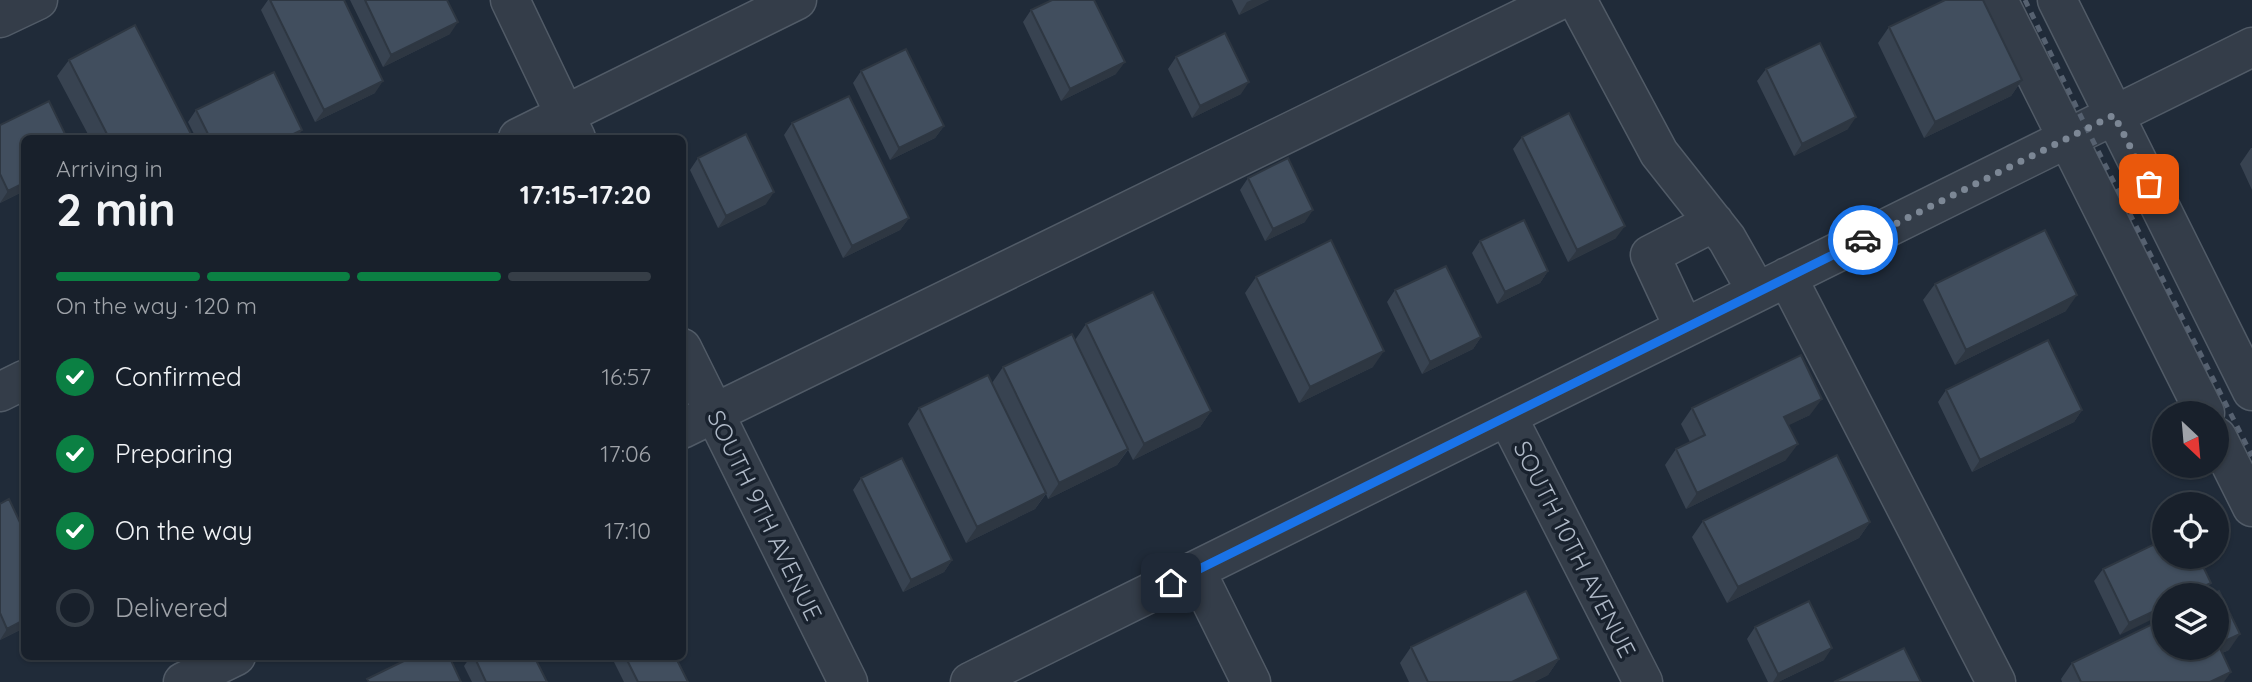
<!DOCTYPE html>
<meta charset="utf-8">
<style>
:root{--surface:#18202b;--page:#212833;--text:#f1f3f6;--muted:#9fa3a9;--line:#363e47;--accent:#0b8043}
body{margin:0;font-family:Quicksand,sans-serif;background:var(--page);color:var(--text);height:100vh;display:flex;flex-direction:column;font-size:26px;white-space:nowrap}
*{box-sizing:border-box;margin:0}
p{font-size:23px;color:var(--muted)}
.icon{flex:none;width:38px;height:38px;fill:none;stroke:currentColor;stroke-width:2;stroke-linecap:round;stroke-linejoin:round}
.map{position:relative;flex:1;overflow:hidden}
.side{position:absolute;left:21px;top:135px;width:665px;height:525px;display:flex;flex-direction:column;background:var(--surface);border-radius:10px;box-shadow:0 2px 5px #0004,0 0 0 2px var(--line)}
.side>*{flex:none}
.needle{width:46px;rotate:154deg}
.controls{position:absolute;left:2152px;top:401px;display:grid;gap:14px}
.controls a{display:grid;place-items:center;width:77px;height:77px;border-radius:50%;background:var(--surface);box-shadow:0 2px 5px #0004,0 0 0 2px var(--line);font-size:35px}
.pin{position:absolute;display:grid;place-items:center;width:60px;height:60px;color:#fff;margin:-30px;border-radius:14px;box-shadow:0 4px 10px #0006}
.courier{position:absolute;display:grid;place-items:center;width:70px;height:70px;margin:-35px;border:5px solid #1a73e8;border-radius:50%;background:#fff;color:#222;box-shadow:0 2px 9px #0007}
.overview em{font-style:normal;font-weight:700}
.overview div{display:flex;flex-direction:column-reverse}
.overview{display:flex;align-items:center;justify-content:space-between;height:119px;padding:0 35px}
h1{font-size:46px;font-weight:700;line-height:52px}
.bar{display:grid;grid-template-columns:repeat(4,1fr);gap:10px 7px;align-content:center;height:84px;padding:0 35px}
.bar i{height:9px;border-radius:5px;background:var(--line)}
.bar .on{background:var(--accent)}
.bar p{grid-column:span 4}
ol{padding:0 35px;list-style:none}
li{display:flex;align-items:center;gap:21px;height:77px}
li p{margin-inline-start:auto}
li .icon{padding:7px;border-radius:50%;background:var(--accent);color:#fff;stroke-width:4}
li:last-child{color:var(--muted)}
li i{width:38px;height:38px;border:4px solid var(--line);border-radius:50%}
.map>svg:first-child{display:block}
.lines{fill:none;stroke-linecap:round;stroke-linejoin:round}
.minor-casing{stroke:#515b67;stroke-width:41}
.minor{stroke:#343d49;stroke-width:38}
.rail{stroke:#566170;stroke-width:5;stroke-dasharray:7 7;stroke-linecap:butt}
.wall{fill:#384351}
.shaded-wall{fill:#2e3742}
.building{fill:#414e5e;stroke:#2e3742;stroke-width:2}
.done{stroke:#7c8795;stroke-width:7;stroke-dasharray:0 12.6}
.route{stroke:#1a73e8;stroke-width:9}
.labels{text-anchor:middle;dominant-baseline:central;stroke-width:7;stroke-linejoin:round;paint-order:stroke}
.street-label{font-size:24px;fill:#aeb8c6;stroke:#19222e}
</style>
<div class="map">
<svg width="2252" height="682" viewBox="0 0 2252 682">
<rect width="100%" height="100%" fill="#202b39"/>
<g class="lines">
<defs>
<path id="minor" d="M 510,0 L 576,138
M 1577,0 L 1659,153 L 1727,239 L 1757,292
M 1998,0 L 2205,413
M 2057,0 L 2252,391
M 0,18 L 38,0
M 518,138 L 797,0
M 1787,277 L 1996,682
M 1684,328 L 1650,255 L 1714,222
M 682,348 L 848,682
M 0,392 L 24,380
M 1507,416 L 1643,682
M 682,429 L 1560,0
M 2217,437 L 2252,507
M 1196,571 L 1251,682
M 183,682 L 236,656
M 970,682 L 2252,47"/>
</defs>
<use href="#minor" class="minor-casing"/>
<use href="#minor" class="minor"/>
<path class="rail" d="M 2025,0 L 2087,129 L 2252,456"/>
</g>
<path class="wall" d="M 268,0 L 344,0 L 375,93 L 315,122 L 261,10 Z
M 350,0 L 447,0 L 450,34 L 383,67 Z
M 1232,0 L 1269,0 L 1239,15 Z
M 1031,10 L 1116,74 L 1061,101 L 1023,22 Z
M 1889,27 L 2022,80 L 2011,96 L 1924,138 L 1878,43 Z
M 1176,57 L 1241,94 L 1192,118 L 1168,69 Z
M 69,60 L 193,138 L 90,138 L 57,76 Z
M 1766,69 L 1848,129 L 1794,156 L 1757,81 Z
M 861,71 L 944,126 L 935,138 L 890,160 L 853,83 Z
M 196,110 L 302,130 L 296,138 L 196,138 L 188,122 Z
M 792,123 L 909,218 L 900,230 L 843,258 L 784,135 Z
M 0,125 L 24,138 L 24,191 L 0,203 Z
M 1522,137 L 1616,238 L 1568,262 L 1513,149 Z
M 2251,148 L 2252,148 L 2252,190 L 2240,164 Z
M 698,158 L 766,204 L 718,228 L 690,170 Z
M 1248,178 L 1305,222 L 1265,241 L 1240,190 Z
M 1480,241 L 1548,271 L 1540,283 L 1497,304 L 1472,253 Z
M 1256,277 L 1373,367 L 1299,403 L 1245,293 Z
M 1935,284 L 2066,311 L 1955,365 L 1923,300 Z
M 1395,290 L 1481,337 L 1473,349 L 1422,374 L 1387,302 Z
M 1086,324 L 1211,411 L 1200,427 L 1133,460 L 1128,450 L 1117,465 L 1048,499 L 1046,494 L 1035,509 L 966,543 L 908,424 L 919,408 L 992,383 L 1003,367 L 1075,340 Z
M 1946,390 L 2082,410 L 2074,422 L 1972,472 L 1938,402 Z
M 1692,408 L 1810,415 L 1788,425 L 1786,460 L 1686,509 L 1665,465 L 1676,449 L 1690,442 L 1681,424 Z
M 861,478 L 952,560 L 944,572 L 903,592 L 853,490 Z
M 0,504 L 24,628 L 0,640 Z
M 1703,521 L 1870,522 L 1859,538 L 1727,603 L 1692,537 Z
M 2103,569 L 2211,583 L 2202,595 L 2165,595 L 2120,635 L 2094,581 Z
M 1755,627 L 1824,660 L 1778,682 L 1768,682 L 1747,639 Z
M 1411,647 L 1559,659 L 1548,675 L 1534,682 L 1409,682 L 1400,663 Z
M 2229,650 L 2222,653 L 2224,682 L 2062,682 L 2061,679 L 2072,663 Z
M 471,656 L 534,656 L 547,682 L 472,682 L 464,666 Z
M 611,656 L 675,656 L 688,682 L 624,682 Z"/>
<path class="shaded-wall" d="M 1252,0 L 1269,0 L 1239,15 L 1247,2 Z
M 458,22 L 450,34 L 383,67 L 391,55 Z
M 1125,62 L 1116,74 L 1061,101 L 1070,89 Z
M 2022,80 L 2011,96 L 1924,138 L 1935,122 Z
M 383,81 L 375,93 L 315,122 L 324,110 Z
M 1249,82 L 1241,94 L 1192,118 L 1200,106 Z
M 1856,117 L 1848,129 L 1794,156 L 1802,144 Z
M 944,126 L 935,138 L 890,160 L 899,148 Z
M 302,130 L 296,138 L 285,138 Z
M 24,183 L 24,191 L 0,203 L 8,191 Z
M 774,192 L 766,204 L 718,228 L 726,216 Z
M 1313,210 L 1305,222 L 1265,241 L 1273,229 Z
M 909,218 L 900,230 L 843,258 L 852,246 Z
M 1625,226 L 1616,238 L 1568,262 L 1577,250 Z
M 1548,271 L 1540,283 L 1497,304 L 1505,292 Z
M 2077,295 L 2066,311 L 1955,365 L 1966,350 Z
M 1481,337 L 1473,349 L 1422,374 L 1430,362 Z
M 1384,351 L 1373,367 L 1299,403 L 1310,387 Z
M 1822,399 L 1810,415 L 1773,433 L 1784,417 Z
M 2082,410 L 2074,422 L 1972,472 L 1980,460 Z
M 1211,411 L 1200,427 L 1133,460 L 1144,444 Z
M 1798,444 L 1786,460 L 1686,509 L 1697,493 Z
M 1128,449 L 1117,465 L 1048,499 L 1059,483 Z
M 1046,493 L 1035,509 L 966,543 L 977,527 Z
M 1870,522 L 1859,538 L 1727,603 L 1738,587 Z
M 952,560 L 944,572 L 903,592 L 911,580 Z
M 2211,583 L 2202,595 L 2186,595 Z
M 2165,606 L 2165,613 L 2120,635 L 2129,623 Z
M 24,620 L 24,628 L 0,640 L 7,629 Z
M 2240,634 L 2229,650 L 2207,660 L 2217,645 Z
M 1832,648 L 1824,660 L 1778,682 L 1773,682 L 1778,674 Z
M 1559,659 L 1548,675 L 1534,682 L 1512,682 Z
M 2231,672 L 2224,682 L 2210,682 Z"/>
<path class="building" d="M 270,0 L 344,0 L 383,81 L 324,110 Z
M 365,0 L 447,0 L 458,22 L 391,55 Z
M 1052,0 L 1094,0 L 1125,62 L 1070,89 L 1031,10 Z
M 1945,0 L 1983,0 L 2022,80 L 1935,122 L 1889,27 Z
M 135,25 L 193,138 L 109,138 L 69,60 Z
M 1225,33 L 1249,82 L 1200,106 L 1176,57 Z
M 1820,43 L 1856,117 L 1802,144 L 1766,69 Z
M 906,49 L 944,126 L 899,148 L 861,71 Z
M 274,72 L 302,130 L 285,138 L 210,138 L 196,110 Z
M 849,96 L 909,218 L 852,246 L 792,123 Z
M 49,101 L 67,138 L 24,138 L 24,183 L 8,191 L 0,174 L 0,125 Z
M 1569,113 L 1625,226 L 1577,250 L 1522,137 Z
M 746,134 L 774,192 L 726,216 L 698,158 Z
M 1288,158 L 1313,210 L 1273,229 L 1248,178 Z
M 1524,220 L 1548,271 L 1505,292 L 1480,241 Z
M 2045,230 L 2077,295 L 1966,350 L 1935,284 Z
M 1331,240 L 1384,351 L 1310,387 L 1256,277 Z
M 1446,266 L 1481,337 L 1430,362 L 1395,290 Z
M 1153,292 L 1211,411 L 1144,444 L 1086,324 Z
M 1072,334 L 1128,449 L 1059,483 L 1003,367 Z
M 2048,340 L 2082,410 L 1980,460 L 1946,390 Z
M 1801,355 L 1822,399 L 1784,417 L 1798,444 L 1697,493 L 1676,449 L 1705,435 L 1692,408 Z
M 988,375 L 1046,493 L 977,527 L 919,408 Z
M 1837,455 L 1870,522 L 1738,587 L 1703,521 Z
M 902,458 L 952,560 L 911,580 L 861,478 Z
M 9,499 L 24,531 L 24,620 L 7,629 L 0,613 L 0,504 Z
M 2165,539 L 2165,556 L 2198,556 L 2211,583 L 2186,595 L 2165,595 L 2165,606 L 2129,623 L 2103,569 Z
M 1526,591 L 1559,659 L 1512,682 L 1428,682 L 1411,647 Z
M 2219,591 L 2240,634 L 2218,644 L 2231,672 L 2210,682 L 2081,682 L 2072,663 L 2165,618 L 2165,648 L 2217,648 L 2217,595 L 2211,595 Z
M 1809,601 L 1832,648 L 1778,674 L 1755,627 Z
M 1904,648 L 1921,682 L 1834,682 Z
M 414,656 L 449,656 L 461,682 L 369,682 L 367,679 Z
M 474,656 L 534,656 L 547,682 L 486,682 Z
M 625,656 L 675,656 L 688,682 L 638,682 Z"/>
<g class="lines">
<path class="done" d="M 1863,240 L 2114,115 L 2149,184"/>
<path class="route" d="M 1171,583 L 1863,240"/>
</g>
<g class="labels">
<g class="street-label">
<text transform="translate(765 515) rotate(64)">SOUTH 9TH AVENUE</text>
<text transform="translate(1575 549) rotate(63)">SOUTH 10TH AVENUE</text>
</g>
</g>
</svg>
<div class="controls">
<a><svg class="needle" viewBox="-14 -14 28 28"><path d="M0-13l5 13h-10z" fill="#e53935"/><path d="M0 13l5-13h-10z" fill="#9fa3a9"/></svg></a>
<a><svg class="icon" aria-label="locate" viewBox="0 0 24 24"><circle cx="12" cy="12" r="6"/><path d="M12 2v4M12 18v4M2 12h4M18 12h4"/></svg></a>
<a><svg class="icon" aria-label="layers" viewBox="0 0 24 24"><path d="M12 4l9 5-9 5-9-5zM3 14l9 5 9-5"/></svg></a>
</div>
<div class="pin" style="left:2149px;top:184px;background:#ea580c"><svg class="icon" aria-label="bag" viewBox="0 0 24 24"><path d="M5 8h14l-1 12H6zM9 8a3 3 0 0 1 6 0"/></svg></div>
<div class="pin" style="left:1171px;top:583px;background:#1f2937"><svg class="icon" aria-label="home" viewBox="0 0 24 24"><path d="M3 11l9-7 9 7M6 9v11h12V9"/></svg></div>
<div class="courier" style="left:1863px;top:240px"><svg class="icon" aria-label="car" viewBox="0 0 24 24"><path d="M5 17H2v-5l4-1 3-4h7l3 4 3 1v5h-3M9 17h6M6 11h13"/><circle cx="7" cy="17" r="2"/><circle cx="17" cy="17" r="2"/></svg></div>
<section class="side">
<div class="overview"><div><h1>2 min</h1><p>Arriving in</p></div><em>17:15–17:20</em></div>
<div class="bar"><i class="on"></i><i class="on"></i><i class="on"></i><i></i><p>On the way · 120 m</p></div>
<ol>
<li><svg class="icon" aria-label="check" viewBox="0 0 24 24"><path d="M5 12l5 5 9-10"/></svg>Confirmed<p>16:57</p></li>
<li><svg class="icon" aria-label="check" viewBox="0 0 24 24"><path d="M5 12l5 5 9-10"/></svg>Preparing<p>17:06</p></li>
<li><svg class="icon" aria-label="check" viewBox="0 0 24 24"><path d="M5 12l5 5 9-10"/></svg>On the way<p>17:10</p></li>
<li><i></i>Delivered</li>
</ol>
</section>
</div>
